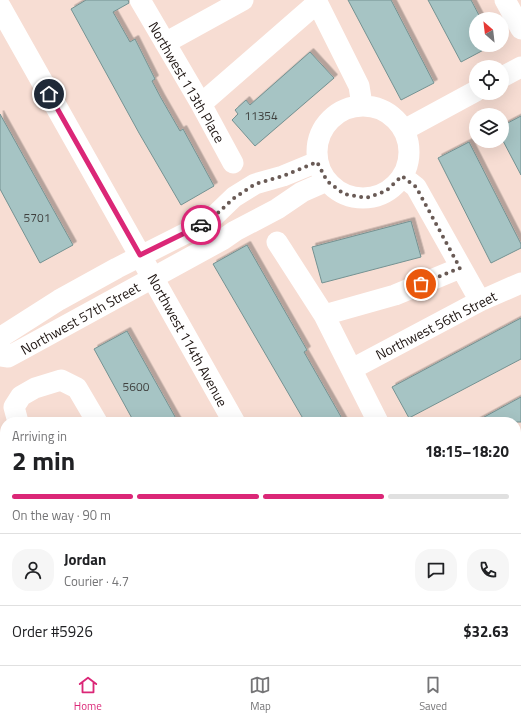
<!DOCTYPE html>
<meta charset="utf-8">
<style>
:root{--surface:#fff;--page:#f6f6f6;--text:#202124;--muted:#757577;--line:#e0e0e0;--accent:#db2777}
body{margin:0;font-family:"Titillium Web",sans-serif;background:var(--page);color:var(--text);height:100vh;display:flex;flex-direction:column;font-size:15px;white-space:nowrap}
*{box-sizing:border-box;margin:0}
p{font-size:13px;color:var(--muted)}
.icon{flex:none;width:22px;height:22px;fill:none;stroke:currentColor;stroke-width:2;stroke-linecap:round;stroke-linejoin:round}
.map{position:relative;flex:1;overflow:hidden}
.panel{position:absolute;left:0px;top:417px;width:521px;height:248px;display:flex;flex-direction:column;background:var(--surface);border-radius:16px 16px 0 0;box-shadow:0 4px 16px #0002}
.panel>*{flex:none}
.needle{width:26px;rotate:332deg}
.tools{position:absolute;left:469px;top:12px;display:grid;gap:8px}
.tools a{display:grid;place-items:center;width:40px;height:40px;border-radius:50%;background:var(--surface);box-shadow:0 4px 16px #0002;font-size:20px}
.pin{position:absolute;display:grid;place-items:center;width:34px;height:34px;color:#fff;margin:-17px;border:2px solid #fff;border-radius:50%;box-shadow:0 1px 4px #0007}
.courier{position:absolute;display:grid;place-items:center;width:40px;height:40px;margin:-20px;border:3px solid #db2777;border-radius:50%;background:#fff;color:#222;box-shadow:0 1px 5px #0007}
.headline em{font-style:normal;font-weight:700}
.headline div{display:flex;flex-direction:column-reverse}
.headline{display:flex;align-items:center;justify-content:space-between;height:68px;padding:0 12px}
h1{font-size:26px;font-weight:700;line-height:30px}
.bar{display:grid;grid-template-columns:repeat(4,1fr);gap:6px 4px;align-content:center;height:48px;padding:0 12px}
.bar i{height:5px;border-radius:3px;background:var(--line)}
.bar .active{background:var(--accent)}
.bar p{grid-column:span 4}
.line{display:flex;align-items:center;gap:10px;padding:0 12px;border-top:1px solid var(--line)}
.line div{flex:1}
.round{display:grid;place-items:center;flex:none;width:42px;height:42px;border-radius:16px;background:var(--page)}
.menu{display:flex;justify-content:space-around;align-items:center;height:56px;border-top:1px solid var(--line);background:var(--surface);font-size:11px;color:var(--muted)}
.menu a{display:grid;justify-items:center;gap:2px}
.menu .active{color:var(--accent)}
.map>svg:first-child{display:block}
.building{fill:#a6c4c4;stroke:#759292;filter:url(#shadow)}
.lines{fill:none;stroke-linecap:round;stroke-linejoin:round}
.path{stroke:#a9958d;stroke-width:2.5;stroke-dasharray:2 2;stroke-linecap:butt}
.minor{stroke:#fff;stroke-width:21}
.tertiary{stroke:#fff;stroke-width:22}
.done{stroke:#695a55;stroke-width:4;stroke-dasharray:0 7.2}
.route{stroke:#db2777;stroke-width:5}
.labels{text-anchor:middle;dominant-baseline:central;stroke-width:4;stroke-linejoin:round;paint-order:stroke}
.number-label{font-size:12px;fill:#3f403e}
.street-label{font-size:14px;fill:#1d1411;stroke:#fff}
</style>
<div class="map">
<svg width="521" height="665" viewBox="0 0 521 665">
<defs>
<filter id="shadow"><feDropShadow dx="3.5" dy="-3.5" stdDeviation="0" flood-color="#0004"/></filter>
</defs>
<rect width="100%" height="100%" fill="#f7ddd3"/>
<path class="building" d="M 86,0 L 128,0 L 129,3 L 113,12 L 130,42 L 135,39 L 155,79 L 152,81 L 161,98 L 180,131 L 183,129 L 214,186 L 181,205 L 139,133 L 71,9 Z
M 348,0 L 391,0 L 434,83 L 401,100 Z
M 428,0 L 471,0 L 481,19 L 476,19 L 476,45 L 493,45 L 461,62 Z
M 310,52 L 334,78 L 255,146 L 232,120 L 238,114 L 235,110 L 246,100 L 250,105 Z
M 0,114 L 73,245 L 40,263 L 0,189 Z
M 521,116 L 521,175 L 502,139 L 502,126 Z
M 469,142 L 521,244 L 521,248 L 491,263 L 438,158 Z
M 411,221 L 421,257 L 322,283 L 312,247 Z
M 247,245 L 307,350 L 304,352 L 344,422 L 305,422 L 213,264 Z
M 521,318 L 521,359 L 409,418 L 392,387 Z
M 127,331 L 178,422 L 134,422 L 94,349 Z
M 521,397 L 521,422 L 475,422 Z"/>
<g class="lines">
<path class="path" d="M 174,660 L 179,665
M 127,665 L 136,660"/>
<path class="minor" d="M 140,0 L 201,104 L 233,163
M 316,0 L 359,86 L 362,105
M 505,0 L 521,29
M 165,43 L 243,0
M 502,77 L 521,67
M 201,104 L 317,3
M317 152a46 46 0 1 1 92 0a46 46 0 1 1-92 0Z
M 404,130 L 476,91
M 402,176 L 416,187 L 480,301
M 277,242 L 324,315 L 378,422
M 324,315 L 395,295 L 460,268
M 0,341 L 1,337 L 59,300 L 117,268 L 208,222 L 234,197 L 255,184 L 283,176 L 317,162
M 0,356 L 8,357 L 21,350 L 222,240 L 235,231 L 277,209 L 302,192 L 327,181
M 352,369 L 480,301 L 521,283
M 18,422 L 14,407 L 21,396 L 35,388 L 61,380 L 77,388 L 97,422
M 516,483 L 521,480
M 0,492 L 5,492
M 492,665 L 501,660"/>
<path class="tertiary" d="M 0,7 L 234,422
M 368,660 L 371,665"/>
</g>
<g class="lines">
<path class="done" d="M 201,225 L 208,222 L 234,198 L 255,184 L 283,176 L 317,162 L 327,181 L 344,194 L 366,198 L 386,191 L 402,176 L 416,187 L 460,268 L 421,284"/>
<path class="route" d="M 49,94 L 140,255 L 201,225"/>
</g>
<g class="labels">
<g class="number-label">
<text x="261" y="115">11354</text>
<text x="37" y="217">5701</text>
<text x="136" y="386">5600</text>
</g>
<g class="street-label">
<text transform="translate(187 82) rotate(60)">Northwest 113th Place</text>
<text transform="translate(80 318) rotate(-29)">Northwest 57th Street</text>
<text transform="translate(436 325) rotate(-27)">Northwest 56th Street</text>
<text transform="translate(188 340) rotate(61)">Northwest 114th Avenue</text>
</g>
</g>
</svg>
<div class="tools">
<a><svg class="needle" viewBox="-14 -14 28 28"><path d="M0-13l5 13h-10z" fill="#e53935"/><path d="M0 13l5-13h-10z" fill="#757577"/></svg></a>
<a><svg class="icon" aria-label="locate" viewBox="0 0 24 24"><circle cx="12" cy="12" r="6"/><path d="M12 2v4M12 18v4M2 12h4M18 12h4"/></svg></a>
<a><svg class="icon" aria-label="layers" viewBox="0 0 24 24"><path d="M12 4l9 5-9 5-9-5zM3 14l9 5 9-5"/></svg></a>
</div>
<div class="pin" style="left:421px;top:284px;background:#ea580c"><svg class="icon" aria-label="bag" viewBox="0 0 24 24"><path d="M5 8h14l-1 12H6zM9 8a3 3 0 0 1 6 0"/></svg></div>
<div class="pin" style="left:49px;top:94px;background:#1f2937"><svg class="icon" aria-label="home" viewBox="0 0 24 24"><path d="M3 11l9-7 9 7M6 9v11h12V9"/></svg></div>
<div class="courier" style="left:201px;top:225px"><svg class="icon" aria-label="car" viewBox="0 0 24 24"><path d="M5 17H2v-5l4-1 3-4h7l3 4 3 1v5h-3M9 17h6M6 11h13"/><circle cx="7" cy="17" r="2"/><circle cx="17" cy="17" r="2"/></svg></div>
<section class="panel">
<div class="headline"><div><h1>2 min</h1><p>Arriving in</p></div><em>18:15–18:20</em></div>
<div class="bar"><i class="active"></i><i class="active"></i><i class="active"></i><i></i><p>On the way · 90 m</p></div>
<div class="line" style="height:72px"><a class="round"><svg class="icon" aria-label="person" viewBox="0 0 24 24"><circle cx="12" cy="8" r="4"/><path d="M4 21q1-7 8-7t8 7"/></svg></a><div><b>Jordan</b><p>Courier · 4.7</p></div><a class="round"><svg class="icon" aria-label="chat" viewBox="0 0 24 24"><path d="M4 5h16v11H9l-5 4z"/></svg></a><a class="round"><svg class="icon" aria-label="phone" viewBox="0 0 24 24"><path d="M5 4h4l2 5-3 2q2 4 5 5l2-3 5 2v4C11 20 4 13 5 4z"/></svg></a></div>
<div class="line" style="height:52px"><div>Order #5926</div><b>$32.63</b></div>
</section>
</div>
<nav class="menu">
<a class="active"><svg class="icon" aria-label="home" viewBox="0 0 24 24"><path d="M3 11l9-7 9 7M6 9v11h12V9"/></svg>Home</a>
<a><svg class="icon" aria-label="map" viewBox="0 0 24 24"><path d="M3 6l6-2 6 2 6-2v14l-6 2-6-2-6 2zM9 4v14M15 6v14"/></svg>Map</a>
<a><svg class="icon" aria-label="saved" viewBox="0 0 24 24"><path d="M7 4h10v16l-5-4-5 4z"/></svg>Saved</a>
</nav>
